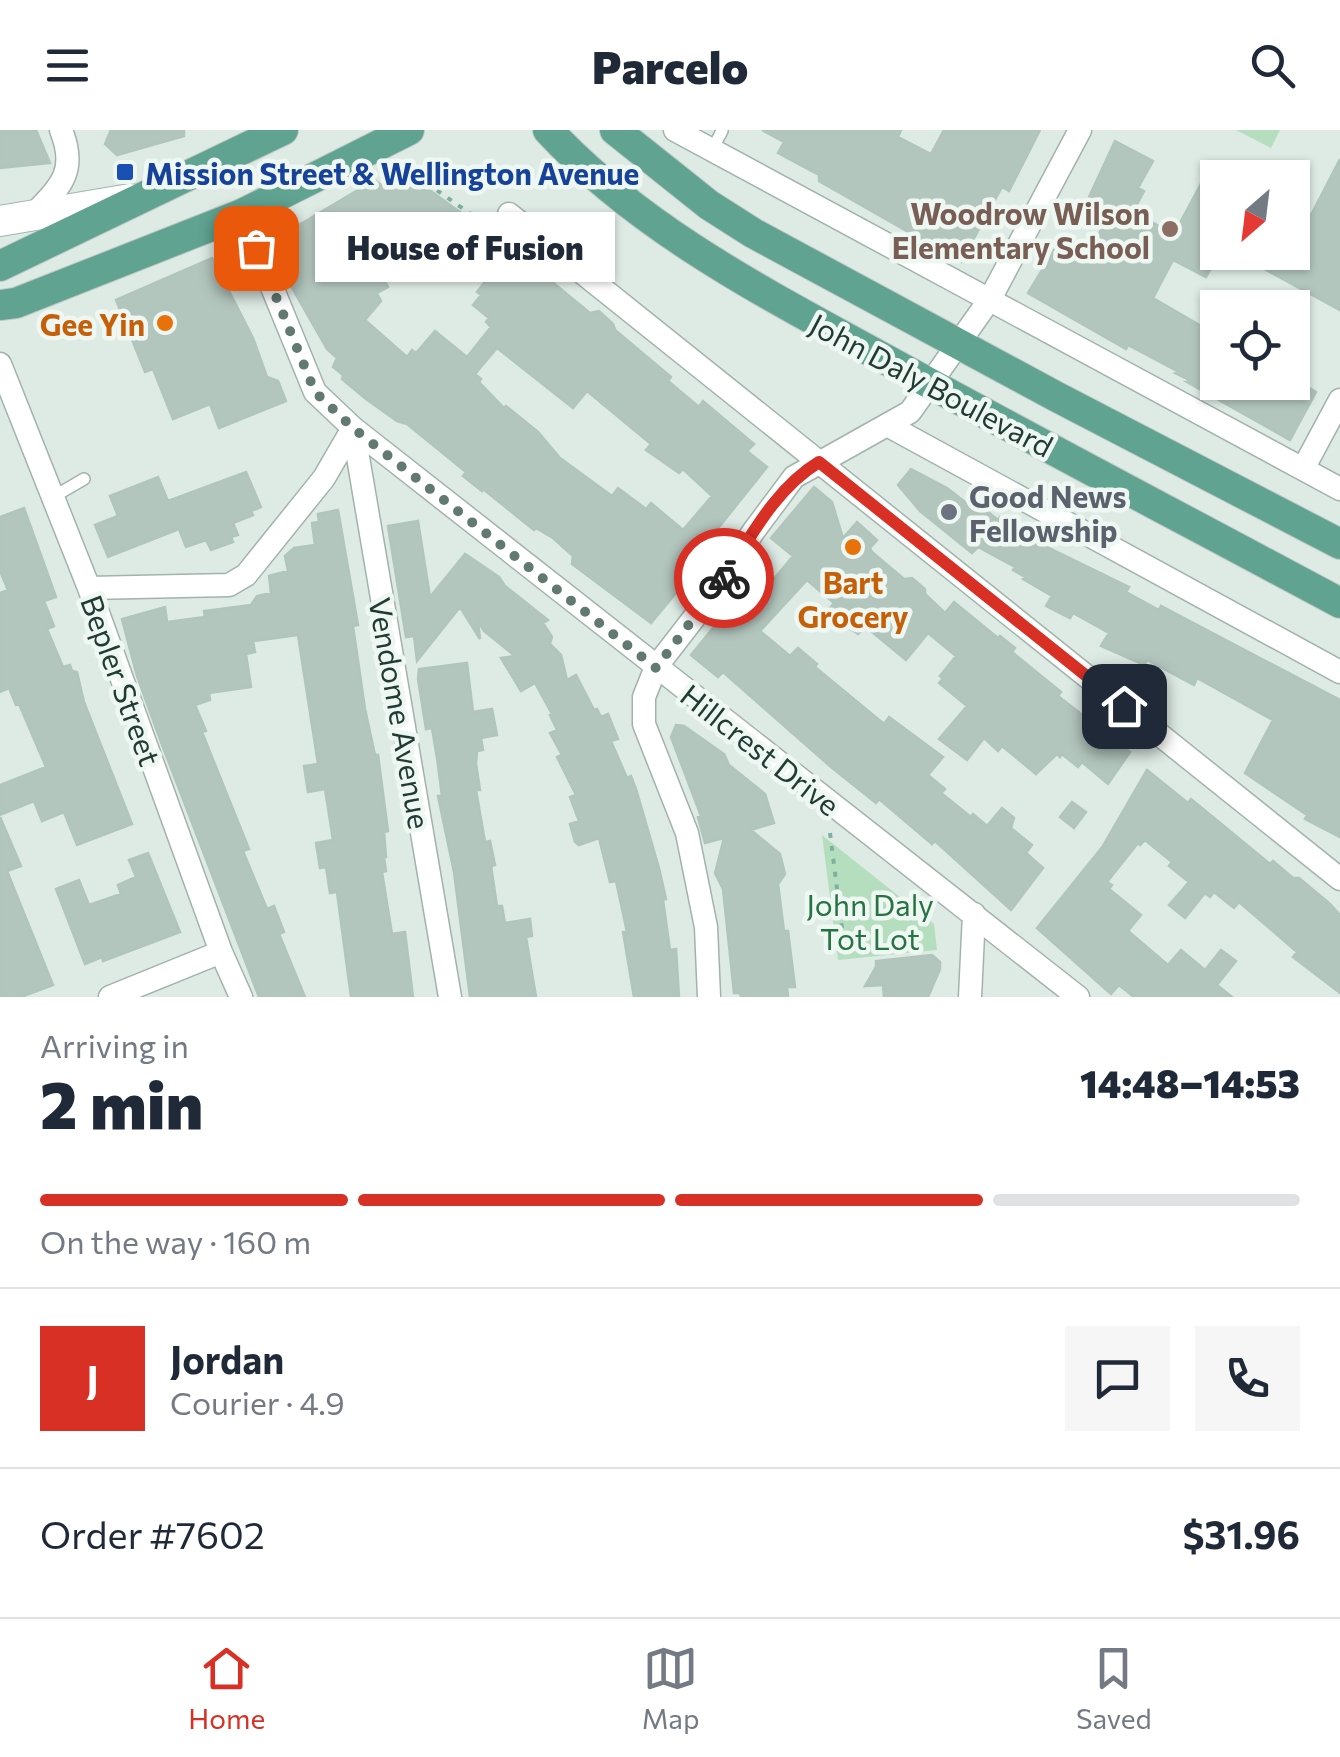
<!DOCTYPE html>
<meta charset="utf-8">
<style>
:root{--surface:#fff;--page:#f6f6f7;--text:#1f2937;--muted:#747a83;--line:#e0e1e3;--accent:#d93025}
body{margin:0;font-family:Commissioner,sans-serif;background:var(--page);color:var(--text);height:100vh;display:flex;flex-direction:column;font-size:38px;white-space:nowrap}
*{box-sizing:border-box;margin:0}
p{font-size:32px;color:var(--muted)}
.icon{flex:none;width:55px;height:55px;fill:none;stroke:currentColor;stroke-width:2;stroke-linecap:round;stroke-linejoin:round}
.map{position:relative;height:867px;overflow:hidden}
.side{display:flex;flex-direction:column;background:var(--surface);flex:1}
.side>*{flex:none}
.needle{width:65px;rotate:208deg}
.controls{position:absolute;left:1200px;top:30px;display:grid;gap:20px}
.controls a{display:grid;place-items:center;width:110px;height:110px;border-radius:0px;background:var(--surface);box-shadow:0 2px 8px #0004;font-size:50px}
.pin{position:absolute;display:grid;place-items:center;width:85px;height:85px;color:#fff;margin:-42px;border-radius:20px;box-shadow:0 5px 15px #0006}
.courier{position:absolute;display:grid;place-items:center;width:100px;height:100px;margin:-50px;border:8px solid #d93025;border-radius:50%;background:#fff;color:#222;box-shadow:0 2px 12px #0007}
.bubble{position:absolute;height:70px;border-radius:0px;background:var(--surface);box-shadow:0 2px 8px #0004;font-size:32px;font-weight:800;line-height:70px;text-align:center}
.overview em{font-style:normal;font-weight:800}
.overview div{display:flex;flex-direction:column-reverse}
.overview{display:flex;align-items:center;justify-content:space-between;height:170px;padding:0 40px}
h1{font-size:65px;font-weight:800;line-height:75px}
.bar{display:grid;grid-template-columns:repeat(4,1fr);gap:15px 10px;align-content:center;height:120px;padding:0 40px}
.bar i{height:12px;border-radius:8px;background:var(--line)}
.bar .current{background:var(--accent)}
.bar p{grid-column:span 4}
.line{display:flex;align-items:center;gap:25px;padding:0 40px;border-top:2px solid var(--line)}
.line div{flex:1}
.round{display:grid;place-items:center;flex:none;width:105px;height:105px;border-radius:0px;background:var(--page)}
header{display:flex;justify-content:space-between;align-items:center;height:130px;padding:0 40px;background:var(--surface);font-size:45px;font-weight:800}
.menu{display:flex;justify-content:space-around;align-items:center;height:140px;border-top:2px solid var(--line);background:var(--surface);font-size:28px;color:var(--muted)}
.menu a{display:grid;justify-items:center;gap:5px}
.menu .current{color:var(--accent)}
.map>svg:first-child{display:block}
.green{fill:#b5debf}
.building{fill:#b3c6be;stroke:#b0c5bc;stroke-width:2.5;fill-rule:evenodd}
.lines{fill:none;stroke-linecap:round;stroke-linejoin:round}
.lane-casing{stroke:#a1b3ac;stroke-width:14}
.street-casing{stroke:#a1b3ac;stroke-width:25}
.secondary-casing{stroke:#9db7ad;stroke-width:32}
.primary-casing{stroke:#c0c8c6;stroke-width:32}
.path{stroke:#7cb19f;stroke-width:4;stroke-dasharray:5 8;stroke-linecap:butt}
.lane{stroke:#fff;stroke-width:11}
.street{stroke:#fff;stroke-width:22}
.secondary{stroke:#fff;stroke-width:30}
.primary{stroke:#60a391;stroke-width:30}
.done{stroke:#627971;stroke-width:10;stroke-dasharray:0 18}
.route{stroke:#d93025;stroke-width:12}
.transit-dot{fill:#1a4fb4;stroke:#eff7f3;stroke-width:4}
.education-dot{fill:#8d6e63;stroke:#eff7f3;stroke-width:4}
.food-dot{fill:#e8710a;stroke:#eff7f3;stroke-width:4}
.worship-dot{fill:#6b7280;stroke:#eff7f3;stroke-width:4}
.labels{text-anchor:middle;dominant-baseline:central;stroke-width:9;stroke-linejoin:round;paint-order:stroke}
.transit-label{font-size:30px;font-weight:bold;fill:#164399;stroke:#eff7f3;text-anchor:start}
.education-label{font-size:30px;font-weight:bold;fill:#785e54;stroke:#eff7f3;text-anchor:end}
.food-label{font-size:30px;font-weight:bold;fill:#c56008;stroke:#eff7f3;text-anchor:end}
.street-label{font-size:30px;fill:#1f3b33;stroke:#eff7f3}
.worship-label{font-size:30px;font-weight:bold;fill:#5b616d;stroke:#eff7f3;text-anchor:start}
.park-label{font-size:30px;fill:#267443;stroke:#eff7f3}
</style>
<header><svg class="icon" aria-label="menu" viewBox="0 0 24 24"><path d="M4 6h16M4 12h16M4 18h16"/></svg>Parcelo<svg class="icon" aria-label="search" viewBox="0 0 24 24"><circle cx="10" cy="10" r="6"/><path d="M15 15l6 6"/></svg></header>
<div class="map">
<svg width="1340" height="867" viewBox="0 0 1340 867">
<rect width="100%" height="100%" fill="#deebe5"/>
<path class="green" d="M 1236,0 L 1280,0 L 1271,18 Z
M 822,705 L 934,794 L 937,820 L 838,830 Z"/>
<path class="building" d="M 0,0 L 36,0 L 50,33 L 0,38 Z
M 111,0 L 184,0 L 184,6 L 117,25 L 105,14 Z
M 762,0 L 901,0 L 898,7 L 931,24 L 944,0 L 1040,0 L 1009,61 L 1002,57 L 961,132 L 819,51 L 819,45 L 778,23 L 784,12 Z
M 1115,11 L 1153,31 L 1138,58 L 1144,61 L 1133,82 L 1174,104 L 1203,50 L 1218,58 L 1218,126 L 1206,147 L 1173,130 L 1153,168 L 1213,203 L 1207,214 L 1218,220 L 1218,252 L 1299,252 L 1316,262 L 1290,310 L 1187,252 L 1193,252 L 1175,243 L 1177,241 L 1128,215 L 1126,219 L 1028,163 L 1056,117 L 1084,132 L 1104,94 L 1084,78 Z
M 1340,29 L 1340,180 L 1233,122 L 1292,122 Z
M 406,43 L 518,124 L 590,183 L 599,181 L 613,194 L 615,200 L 671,247 L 668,251 L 699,277 L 703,271 L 754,314 L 747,321 L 767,337 L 703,417 L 690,435 L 695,440 L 651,493 L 572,434 L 573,426 L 553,408 L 536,398 L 534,400 L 483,359 L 482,361 L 463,346 L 466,342 L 407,294 L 397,291 L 366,269 L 342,249 L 343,245 L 333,237 L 337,228 L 327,219 L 279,135 L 268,107 L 284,99 L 287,102 L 375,50 L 381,55 ZM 436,96 L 496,138 L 477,162 L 481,165 L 473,175 L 489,188 L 486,192 L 491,197 L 467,227 L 435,201 L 416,223 L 412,220 L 407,227 L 365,190 L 381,171 L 377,163 L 388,157 L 382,146 L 403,135 ZM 497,218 L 573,278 L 587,261 L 651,314 L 646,320 L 679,343 L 683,339 L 712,366 L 683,400 L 651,373 L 646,379 L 618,358 L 612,366 L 560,328 L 538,302 L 506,276 L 504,278 L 479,252 L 481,249 L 475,244 Z
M 212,128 L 253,208 L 267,247 L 278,251 L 286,271 L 219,298 L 210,274 L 173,289 L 153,239 L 145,242 L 116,170 Z
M 911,339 L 947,358 L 978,382 L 982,377 L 998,390 L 1000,387 L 1043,411 L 1041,414 L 1129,457 L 1126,462 L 1159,480 L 1161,476 L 1340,570 L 1340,707 L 1305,689 L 1307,685 L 1245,643 L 1273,590 L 1197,548 L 1194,555 L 1147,530 L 1144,535 L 1101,516 L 1109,503 L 1073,483 L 1070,488 L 1046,476 L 1052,466 L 1023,449 L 1025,447 L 1013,440 L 1015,437 L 978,417 L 972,423 L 920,381 L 898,355 Z
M 246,342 L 261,377 L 251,381 L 253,385 L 233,393 L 238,405 L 231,407 L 233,412 L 211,420 L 206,410 L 186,417 L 179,399 L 108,427 L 95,395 L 118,386 L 110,366 L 158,347 L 168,371 Z
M 814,357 L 832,372 L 843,408 L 857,392 L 877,410 L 870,418 L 872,422 L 904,449 L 912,448 L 925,459 L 925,464 L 945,483 L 954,472 L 998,508 L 1000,506 L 1015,518 L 1012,522 L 1061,562 L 1058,566 L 1130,622 L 1108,654 L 1082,632 L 1078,637 L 1062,624 L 1060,627 L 1057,624 L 1036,644 L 1002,616 L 998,621 L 984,608 L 967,630 L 939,609 L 967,576 L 939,553 L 943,549 L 940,546 L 956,526 L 928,503 L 906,530 L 866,497 L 858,504 L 826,483 L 834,473 L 807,450 L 760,501 L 790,526 L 798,518 L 817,534 L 815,537 L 884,594 L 889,587 L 943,627 L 928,645 L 945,659 L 941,663 L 971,687 L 973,684 L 987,696 L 1002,678 L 1014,688 L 1011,698 L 1032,715 L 1026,723 L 1043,738 L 1011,780 L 935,711 L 932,714 L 879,669 L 876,673 L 831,637 L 723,542 L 718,547 L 691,525 L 752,450 L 754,452 L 758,447 L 768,456 L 793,426 L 771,408 Z
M 24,378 L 56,467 L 44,471 L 54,496 L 47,499 L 63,537 L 70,535 L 72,541 L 77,542 L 84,572 L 132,694 L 77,715 L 64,682 L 42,691 L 34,671 L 0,685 L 0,655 L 46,637 L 19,574 L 16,575 L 9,558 L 0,562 L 0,463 L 8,460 L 0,441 L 0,387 Z
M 338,380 L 358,495 L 353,496 L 365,579 L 375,625 L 378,625 L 388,701 L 384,702 L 386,727 L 384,728 L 386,741 L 382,742 L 392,804 L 405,802 L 413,867 L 351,867 L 337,762 L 330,763 L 326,737 L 320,738 L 316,713 L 333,710 L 325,659 L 308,662 L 304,636 L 318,634 L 298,505 L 253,511 L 255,522 L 246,524 L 251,557 L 209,563 L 210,570 L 195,575 L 206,601 L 202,602 L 249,719 L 243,721 L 267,779 L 274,776 L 284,802 L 279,804 L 305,867 L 259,867 L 161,612 L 137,546 L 122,489 L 165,477 L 167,492 L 205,487 L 204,481 L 251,475 L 257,466 L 271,463 L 269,446 L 288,441 L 285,426 L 294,418 L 315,415 L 312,393 L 319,392 L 318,384 Z
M 418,391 L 430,467 L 465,424 L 499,447 L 505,456 L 548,490 L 543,493 L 552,507 L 550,514 L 561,525 L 567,550 L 576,545 L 594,580 L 597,579 L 601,587 L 608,584 L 618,609 L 611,611 L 627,648 L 631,646 L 636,659 L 659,738 L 666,769 L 663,770 L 670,820 L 676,819 L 679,867 L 634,867 L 623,802 L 627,802 L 616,751 L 610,752 L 599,708 L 579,715 L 575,712 L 570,694 L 579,691 L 570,667 L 576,665 L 557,627 L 562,625 L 550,603 L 557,600 L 550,585 L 552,584 L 535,553 L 521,561 L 501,528 L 515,526 L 484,501 L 478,491 L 480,509 L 460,477 L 417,531 L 414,506 L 406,507 L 388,396 Z
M 467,533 L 473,582 L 492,579 L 497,605 L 481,608 L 483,620 L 477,621 L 476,634 L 480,660 L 476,660 L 485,712 L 490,711 L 495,735 L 491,736 L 497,776 L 502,776 L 505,793 L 530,789 L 532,806 L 526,807 L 536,867 L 470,867 L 454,742 L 438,666 L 442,666 L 437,628 L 432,598 L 426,599 L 418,549 L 419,539 Z
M 676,595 L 684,596 L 724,624 L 729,635 L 765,664 L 774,693 L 751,700 L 780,724 L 785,744 L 778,754 L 784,801 L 788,801 L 795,857 L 787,857 L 788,867 L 741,867 L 740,863 L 734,863 L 723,759 L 715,743 L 724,708 L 705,713 L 698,687 L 701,686 L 671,607 Z
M 1147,640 L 1188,673 L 1191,669 L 1270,734 L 1273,731 L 1293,748 L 1299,748 L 1330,774 L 1340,785 L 1340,863 L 1293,827 L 1297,822 L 1239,772 L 1234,778 L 1214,762 L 1210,767 L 1205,763 L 1185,788 L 1169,775 L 1189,752 L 1169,736 L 1172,732 L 1145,710 L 1140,715 L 1138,713 L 1107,752 L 1112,755 L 1109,759 L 1141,785 L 1128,801 L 1168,835 L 1181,820 L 1205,840 L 1221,820 L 1236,831 L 1217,855 L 1232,867 L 1134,867 L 1119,855 L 1111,864 L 1037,798 L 1103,716 Z
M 1072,672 L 1086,682 L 1074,698 L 1060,687 Z
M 0,687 L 21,736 L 7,741 L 53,855 L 21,867 L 0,867 Z
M 148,723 L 180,802 L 103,831 L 102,827 L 85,834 L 56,759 L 79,750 L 89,775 L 121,764 L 118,755 L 136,747 L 129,730 Z
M 932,825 L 940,832 L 940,839 L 928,867 L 884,867 L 883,855 L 865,856 L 876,837 L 876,831 Z"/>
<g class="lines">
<defs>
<path id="lane" d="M 712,20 L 722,1
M 53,367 L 84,349"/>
<path id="street" d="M 675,0 L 1340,359
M 242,84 L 315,262 L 353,298 L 1078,867
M 509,84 L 1340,749
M 32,86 C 60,57 78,42 61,0
M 0,234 L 89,458 L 221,822 L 241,867
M 889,296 L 1340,542
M 353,298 L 450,867
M 1303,339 L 1340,270
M 89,458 L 229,455 L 246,445 L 324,348 L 353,298
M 110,867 L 221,822
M 709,867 L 706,797 L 687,703 L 644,594 L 644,567 L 656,537 L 721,453 L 753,402 L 794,347 L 910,282 L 990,169 L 1080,0
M 970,867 L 974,784"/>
<path id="secondary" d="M 0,91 L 130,69"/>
<path id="primary" d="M 548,0 C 642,101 767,164 885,229 C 1036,312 1189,392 1340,473
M 615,0 L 709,75 L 753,103 L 1057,267 L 1340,414
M 0,136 L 283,0
M 0,175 L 16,173 L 242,84 L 409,0"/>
</defs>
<use href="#lane" class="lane-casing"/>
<use href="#street" class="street-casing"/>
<use href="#secondary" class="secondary-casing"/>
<use href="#primary" class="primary-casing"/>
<path class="path" d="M 405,38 L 475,87 L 485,86
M 830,703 L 845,822"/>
<use href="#lane" class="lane"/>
<use href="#street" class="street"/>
<use href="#secondary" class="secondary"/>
<use href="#primary" class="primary"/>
</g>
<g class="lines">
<path class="done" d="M 256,118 L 315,262 L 353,298 L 656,538 L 724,448"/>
<path class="route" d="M 724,448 C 751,406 776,358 819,332 L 1124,576"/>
</g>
<rect class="transit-dot" x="115" y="32" width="20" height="20" rx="5"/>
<circle class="education-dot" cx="1170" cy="99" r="10"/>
<g class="food-dot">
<circle cx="165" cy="193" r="10"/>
<circle cx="853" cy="417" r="10"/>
</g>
<circle class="worship-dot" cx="949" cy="382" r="10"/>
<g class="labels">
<g class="transit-label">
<text x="145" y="42">Mission Street &amp; Wellington Avenue</text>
</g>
<g class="education-label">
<text x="1150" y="82">Woodrow Wilson<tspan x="1150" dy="34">Elementary School</tspan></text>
</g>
<g class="food-label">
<text x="145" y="193">Gee Yin</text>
<text x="853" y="451" text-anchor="middle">Bart<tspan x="853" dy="34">Grocery</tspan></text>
</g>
<g class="street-label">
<text transform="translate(932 254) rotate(28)">John Daly Boulevard</text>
<text transform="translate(122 550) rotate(70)">Bepler Street</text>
<text transform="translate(401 583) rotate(80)">Vendome Avenue</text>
<text transform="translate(761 619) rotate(38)">Hillcrest Drive</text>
</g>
<g class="worship-label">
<text x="969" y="365">Good News<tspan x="969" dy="34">Fellowship</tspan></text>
</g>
<g class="park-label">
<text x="870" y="773">John Daly<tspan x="870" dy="34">Tot Lot</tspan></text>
</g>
</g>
</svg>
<div class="controls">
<a><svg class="needle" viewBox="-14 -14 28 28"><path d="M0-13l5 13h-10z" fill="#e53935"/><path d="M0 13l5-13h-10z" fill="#747a83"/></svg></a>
<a><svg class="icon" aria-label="locate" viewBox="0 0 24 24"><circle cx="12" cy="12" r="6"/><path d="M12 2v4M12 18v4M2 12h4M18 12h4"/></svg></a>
</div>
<div class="pin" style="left:256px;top:118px;background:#ea580c"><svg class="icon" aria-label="bag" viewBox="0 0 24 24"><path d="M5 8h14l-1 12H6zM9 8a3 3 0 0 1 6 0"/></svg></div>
<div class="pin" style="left:1124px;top:576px;background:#1f2937"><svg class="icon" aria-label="home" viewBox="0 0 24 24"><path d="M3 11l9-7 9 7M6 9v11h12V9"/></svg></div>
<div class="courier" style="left:724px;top:448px"><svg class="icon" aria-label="bike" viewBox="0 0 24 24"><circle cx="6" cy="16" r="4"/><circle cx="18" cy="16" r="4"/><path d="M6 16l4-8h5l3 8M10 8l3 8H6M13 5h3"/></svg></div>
<div class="bubble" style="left:315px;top:82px;width:300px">House of Fusion</div>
</div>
<section class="side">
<div class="overview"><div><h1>2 min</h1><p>Arriving in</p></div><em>14:48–14:53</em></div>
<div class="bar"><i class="current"></i><i class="current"></i><i class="current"></i><i></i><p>On the way · 160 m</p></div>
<div class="line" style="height:180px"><b class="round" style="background:var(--accent);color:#fff">J</b><div><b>Jordan</b><p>Courier · 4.9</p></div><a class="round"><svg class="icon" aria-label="chat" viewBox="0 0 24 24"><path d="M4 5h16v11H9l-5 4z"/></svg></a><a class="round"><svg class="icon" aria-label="phone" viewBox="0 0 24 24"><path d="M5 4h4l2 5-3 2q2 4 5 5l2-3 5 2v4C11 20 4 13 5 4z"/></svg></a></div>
<div class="line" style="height:130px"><div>Order #7602</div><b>$31.96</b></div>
</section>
<nav class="menu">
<a class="current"><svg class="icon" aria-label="home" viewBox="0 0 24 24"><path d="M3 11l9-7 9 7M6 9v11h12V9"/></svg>Home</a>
<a><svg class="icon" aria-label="map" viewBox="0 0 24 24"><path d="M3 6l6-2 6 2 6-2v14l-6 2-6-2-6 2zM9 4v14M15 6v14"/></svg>Map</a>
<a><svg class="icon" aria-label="saved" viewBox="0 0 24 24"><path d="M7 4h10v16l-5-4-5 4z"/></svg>Saved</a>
</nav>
